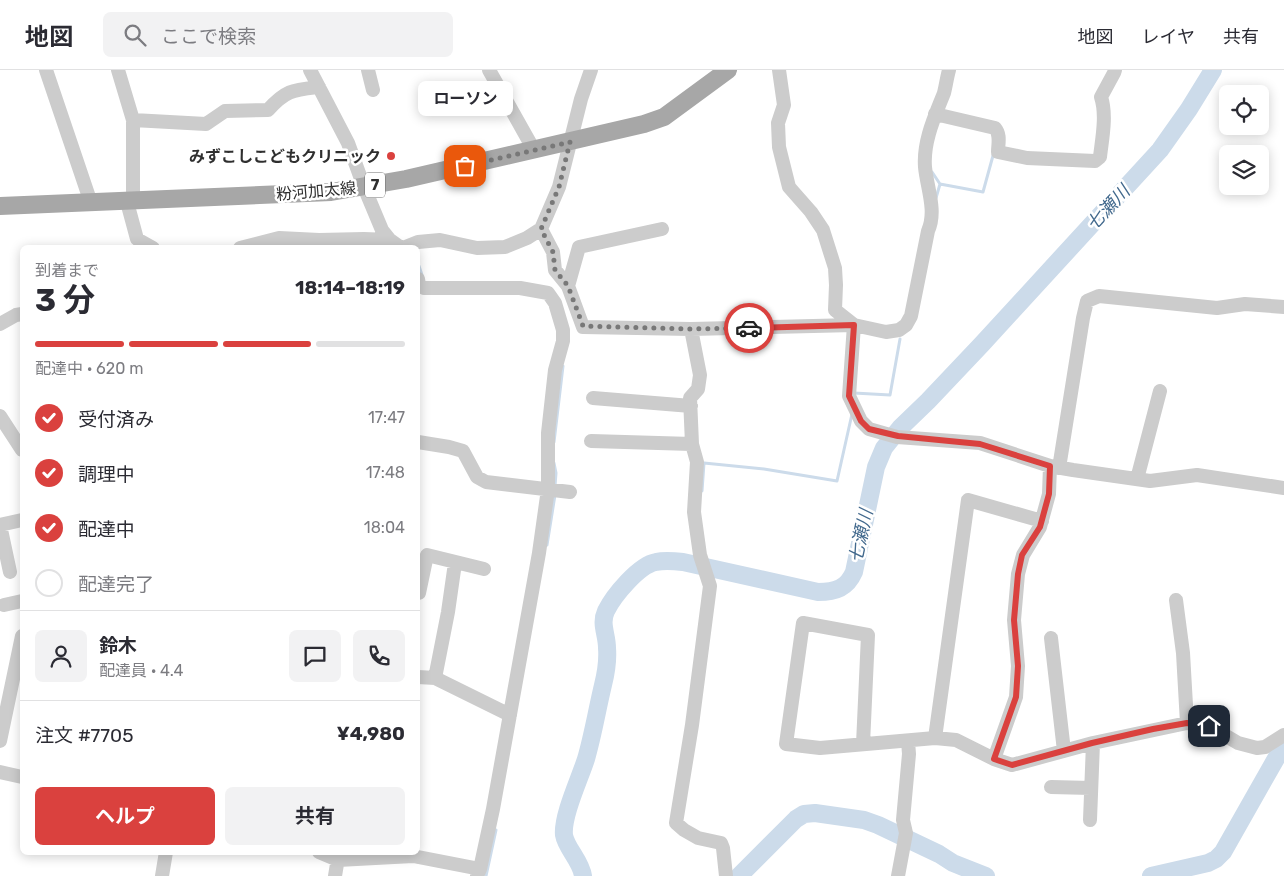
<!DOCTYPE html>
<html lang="ja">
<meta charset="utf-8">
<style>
:root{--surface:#fff;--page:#f2f2f3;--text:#2b2b33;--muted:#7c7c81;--line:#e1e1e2;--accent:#da413e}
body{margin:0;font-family:Rubik,"Noto Sans JP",sans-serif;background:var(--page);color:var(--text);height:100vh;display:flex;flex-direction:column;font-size:19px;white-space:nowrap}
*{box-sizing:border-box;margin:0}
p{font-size:16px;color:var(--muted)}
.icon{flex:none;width:28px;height:28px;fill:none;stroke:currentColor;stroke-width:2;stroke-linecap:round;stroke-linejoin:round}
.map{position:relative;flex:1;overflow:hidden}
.details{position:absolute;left:20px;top:175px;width:400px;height:610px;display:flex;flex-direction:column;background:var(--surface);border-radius:8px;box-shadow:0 2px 12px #0003}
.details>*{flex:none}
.controls{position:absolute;left:1219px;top:15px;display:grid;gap:10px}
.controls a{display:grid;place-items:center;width:50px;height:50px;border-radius:8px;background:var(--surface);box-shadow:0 2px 12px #0003;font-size:25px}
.pin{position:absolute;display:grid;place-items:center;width:42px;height:42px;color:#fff;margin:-21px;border-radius:10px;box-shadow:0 2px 8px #0006}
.courier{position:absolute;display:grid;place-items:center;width:50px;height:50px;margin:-25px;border:4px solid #da413e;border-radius:50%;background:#fff;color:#222;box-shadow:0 1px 6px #0007}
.bubble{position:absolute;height:35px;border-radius:8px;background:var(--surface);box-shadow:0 2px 12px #0003;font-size:16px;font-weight:700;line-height:35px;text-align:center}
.headline em{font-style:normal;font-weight:700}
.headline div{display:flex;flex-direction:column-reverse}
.headline{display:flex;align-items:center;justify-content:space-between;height:85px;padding:0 15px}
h1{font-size:32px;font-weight:700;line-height:38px}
.bar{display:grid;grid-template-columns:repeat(4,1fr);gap:8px 5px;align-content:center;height:60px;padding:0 15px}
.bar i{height:6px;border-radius:4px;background:var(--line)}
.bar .selected{background:var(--accent)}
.bar p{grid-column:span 4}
.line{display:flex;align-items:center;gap:12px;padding:0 15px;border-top:1px solid var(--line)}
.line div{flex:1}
.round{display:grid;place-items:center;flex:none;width:52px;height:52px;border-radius:8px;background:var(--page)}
ol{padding:0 15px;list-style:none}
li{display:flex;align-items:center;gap:15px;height:55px}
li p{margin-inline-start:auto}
li .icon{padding:5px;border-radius:50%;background:var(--accent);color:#fff;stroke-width:4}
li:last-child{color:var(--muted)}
li i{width:28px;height:28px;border:2px solid var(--line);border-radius:50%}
.action{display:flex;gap:10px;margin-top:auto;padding:10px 15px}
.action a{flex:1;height:58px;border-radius:8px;background:var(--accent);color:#fff;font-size:20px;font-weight:700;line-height:58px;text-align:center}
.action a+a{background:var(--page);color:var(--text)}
header{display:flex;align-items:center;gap:30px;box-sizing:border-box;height:70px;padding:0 25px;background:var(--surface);border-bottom:1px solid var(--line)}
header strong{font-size:24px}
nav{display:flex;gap:28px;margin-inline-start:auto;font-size:18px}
.search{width:350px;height:45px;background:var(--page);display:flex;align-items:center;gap:12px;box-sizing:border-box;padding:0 18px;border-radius:8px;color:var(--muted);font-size:19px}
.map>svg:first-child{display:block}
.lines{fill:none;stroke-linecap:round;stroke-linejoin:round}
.stream{stroke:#ccdbea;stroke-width:3}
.river{stroke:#ccdbea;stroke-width:18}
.minor{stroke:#ccc;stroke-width:14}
.major{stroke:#a7a7a7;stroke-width:18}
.done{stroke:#787878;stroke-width:5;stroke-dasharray:0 9}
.route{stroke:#da413e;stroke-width:6}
.poi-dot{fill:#da413e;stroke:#fff;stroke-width:2}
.labels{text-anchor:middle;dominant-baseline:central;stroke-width:5;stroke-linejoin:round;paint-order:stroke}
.shield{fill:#fff;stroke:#6d6d6d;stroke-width:1}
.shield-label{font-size:15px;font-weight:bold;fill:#2f2f2f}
.poi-label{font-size:16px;font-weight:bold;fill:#2f2f2f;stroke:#fff;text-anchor:end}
.street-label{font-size:16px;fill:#2f2f2f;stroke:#fff}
.water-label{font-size:18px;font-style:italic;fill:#42698d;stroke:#fff}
</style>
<header>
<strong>地図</strong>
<div class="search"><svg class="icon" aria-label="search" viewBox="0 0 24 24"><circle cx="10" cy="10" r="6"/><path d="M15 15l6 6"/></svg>ここで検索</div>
<nav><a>地図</a><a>レイヤ</a><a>共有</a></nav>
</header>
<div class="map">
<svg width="1284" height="806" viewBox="0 0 1284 806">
<rect width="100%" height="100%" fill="#fff"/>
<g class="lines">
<path class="stream" d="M 932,102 L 940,114
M 936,128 L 940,114 L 983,122 L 994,82
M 419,196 L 422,205
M 854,325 L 854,323 L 890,325 L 900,269
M 554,372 L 563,296
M 554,393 L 556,403 L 555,416
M 702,421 L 704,393 L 764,399 L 837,411 L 852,344
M 547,475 L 555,425
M 486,806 L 496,760"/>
<path class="river" d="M 583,806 C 581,791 566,778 564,765 C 562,746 580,708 586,689 C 593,665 597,640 603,615 C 606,603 608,590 607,578 C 607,564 600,554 606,541 C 614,525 639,495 656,492 C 665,490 674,491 683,492 L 818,522 C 836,522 847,518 854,502 L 876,397 L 884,378 L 900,358 L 928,331 L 982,274 L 1160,80 L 1189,39 L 1213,0
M 739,806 L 796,749 L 804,744 L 815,743 L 864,750 L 878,755 L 939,784 L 953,793 L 986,806
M 1151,806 L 1208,793 L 1216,789 L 1223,782 L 1278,685 L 1284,678"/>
<path class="minor" d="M 46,0 L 91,133
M 118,0 L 133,50 L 133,131
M 310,0 L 348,73 L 364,117 L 382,160 L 390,170 L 401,178
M 368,0 L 373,20
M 489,0 L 534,80
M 779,0 L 784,35 L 778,53 L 779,77 L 789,117 L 811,142 L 823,160 L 835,198 L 836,215 L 835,240 L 854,255
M 935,44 L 995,58 C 1001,65 998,74 998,82 L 1027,88 L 1095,91 L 1100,87 C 1102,69 1107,45 1101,27 L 1114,3 L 1115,0
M 133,50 L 206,54 L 225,41 L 268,40 C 286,20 293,20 319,17
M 127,132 L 137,169 L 153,178
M 541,159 L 553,182 L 555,200 L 568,216 L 583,257 L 691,259 L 854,255 L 886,262 L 899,260 L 906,255 L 911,246 L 928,161 C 937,141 927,118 925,97 C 923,71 935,46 944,23 C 946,15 947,7 949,0
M 240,178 L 279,168 L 319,170 L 364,169 L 390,170
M 403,178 L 418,172 L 440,170 L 477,178 L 505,177 L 527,168 L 541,159 L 559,117 L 581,29 L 591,0
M 418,209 L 419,215 L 424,218 L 520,218 L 548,223 L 555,233 L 563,260 L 563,271 L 555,300 L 548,363 L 548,419 L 539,483 L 493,739 L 480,799 L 477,806
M 568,216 L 579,177 L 662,159
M 0,254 L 16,245 L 22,244
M 854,255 L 849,326 L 861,351 L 869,359 L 897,367 L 980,373 L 1050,396 L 1073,400 L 1150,411 L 1197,405 L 1284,418
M 691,259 L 700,305 L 698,319 L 690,328 L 692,374 L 697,392 L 694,442 L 700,485 L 710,516 L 692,655 L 676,753 L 684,760 L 698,768 L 721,773 L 723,778 L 726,806
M 593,328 L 691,336
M 0,346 L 22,380
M 591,371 L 692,374
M 418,372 L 449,377 L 463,381 L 477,407 L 486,412 L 570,422
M 1059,398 L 1083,248 L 1087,231 L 1099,226 L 1217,238 L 1245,234 L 1284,237
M 1137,409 L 1160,321
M 0,455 L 10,502
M 0,455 L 22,450
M 419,523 L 427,485 L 484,499
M 1176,530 L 1183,583 L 1187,653
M 4,535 L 22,531
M 1051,568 L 1064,681
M 418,607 L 435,608 L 510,645
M 435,608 L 448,542 L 455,493
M 935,668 L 968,430 L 1042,451
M 0,671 L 22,566
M 863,674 L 868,565 L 803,553 L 786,674 L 820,678 L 935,668 L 956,670 L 994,689 L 1012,695 L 1093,673 L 1187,653 L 1209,656 L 1238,673 L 1257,678 L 1265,677 L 1284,665
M 994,689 L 1016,627 L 1018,596 L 1014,550 L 1018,504 L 1023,485 L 1040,457 L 1049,424 L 1050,396
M 0,702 L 22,707
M 1051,717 L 1091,718
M 1090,750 L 1093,673
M 319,782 L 338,790 L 413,786 L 480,799
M 162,806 L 166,782
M 335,806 L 339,782
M 898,806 L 906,763 L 903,750 L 909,684 L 908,671"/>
<path class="major" d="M 0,136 L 331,122 L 406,109 L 644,54 L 664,47 L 728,0"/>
</g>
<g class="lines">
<path class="done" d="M 465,96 L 570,72 L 559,117 L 541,159 L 553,182 L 555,200 L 568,216 L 583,256 L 691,259 L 749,258"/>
<path class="route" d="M 749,258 L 854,255 L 849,326 L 861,351 L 869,359 L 898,366 L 980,374 L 1050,396 L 1049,424 L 1040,457 L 1022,485 L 1018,504 L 1014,550 L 1018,596 L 1016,627 L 994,689 L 1012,695 L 1092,673 L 1153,659 L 1187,653 L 1209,656"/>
</g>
<circle class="poi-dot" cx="391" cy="86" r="5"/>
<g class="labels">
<rect class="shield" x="365" y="102.5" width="20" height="25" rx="4"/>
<g class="shield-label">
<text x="375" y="115">7</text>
</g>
<g class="poi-label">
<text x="381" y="86">みずこしこどもクリニック</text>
</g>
<g class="street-label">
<text transform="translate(316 121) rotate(-5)">粉河加太線</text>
</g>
<g class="water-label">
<text transform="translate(1108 138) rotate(-47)">七瀬川</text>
<text transform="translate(861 466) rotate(-78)">七瀬川</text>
</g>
</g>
</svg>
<div class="controls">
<a><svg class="icon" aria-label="locate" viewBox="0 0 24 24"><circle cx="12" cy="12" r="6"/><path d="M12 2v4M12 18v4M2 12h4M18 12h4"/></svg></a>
<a><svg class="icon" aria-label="layers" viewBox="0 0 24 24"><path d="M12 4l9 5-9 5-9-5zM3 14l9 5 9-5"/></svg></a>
</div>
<div class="pin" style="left:465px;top:96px;background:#ea580c"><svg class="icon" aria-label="bag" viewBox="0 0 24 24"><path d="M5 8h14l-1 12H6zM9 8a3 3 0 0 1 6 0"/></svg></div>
<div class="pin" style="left:1209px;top:656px;background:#1f2937"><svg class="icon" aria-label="home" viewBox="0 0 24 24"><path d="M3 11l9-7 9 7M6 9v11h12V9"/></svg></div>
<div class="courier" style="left:749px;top:258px"><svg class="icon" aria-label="car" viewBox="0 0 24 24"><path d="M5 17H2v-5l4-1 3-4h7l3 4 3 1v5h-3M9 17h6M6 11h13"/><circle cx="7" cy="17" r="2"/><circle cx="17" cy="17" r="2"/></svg></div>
<div class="bubble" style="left:418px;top:11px;width:95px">ローソン</div>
<section class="details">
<div class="headline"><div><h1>3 分</h1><p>到着まで</p></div><em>18:14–18:19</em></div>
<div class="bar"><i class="selected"></i><i class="selected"></i><i class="selected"></i><i></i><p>配達中 · 620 m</p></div>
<ol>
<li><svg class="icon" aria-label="check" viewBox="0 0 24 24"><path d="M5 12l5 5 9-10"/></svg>受付済み<p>17:47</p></li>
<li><svg class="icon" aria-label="check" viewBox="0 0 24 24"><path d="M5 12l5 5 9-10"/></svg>調理中<p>17:48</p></li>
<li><svg class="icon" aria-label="check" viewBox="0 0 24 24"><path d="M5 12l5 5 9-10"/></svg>配達中<p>18:04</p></li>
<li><i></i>配達完了</li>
</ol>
<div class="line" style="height:90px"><a class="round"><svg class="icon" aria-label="person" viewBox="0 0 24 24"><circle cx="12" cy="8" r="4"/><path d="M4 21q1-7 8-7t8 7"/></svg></a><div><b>鈴木</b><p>配達員 · 4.4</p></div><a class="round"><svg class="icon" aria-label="chat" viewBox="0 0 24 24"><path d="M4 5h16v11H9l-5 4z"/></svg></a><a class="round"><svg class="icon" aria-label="phone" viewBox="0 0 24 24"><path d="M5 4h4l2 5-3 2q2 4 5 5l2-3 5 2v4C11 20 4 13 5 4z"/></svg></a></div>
<div class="line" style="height:65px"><div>注文 #7705</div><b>¥4,980</b></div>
<div class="action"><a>ヘルプ</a><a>共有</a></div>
</section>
</div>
